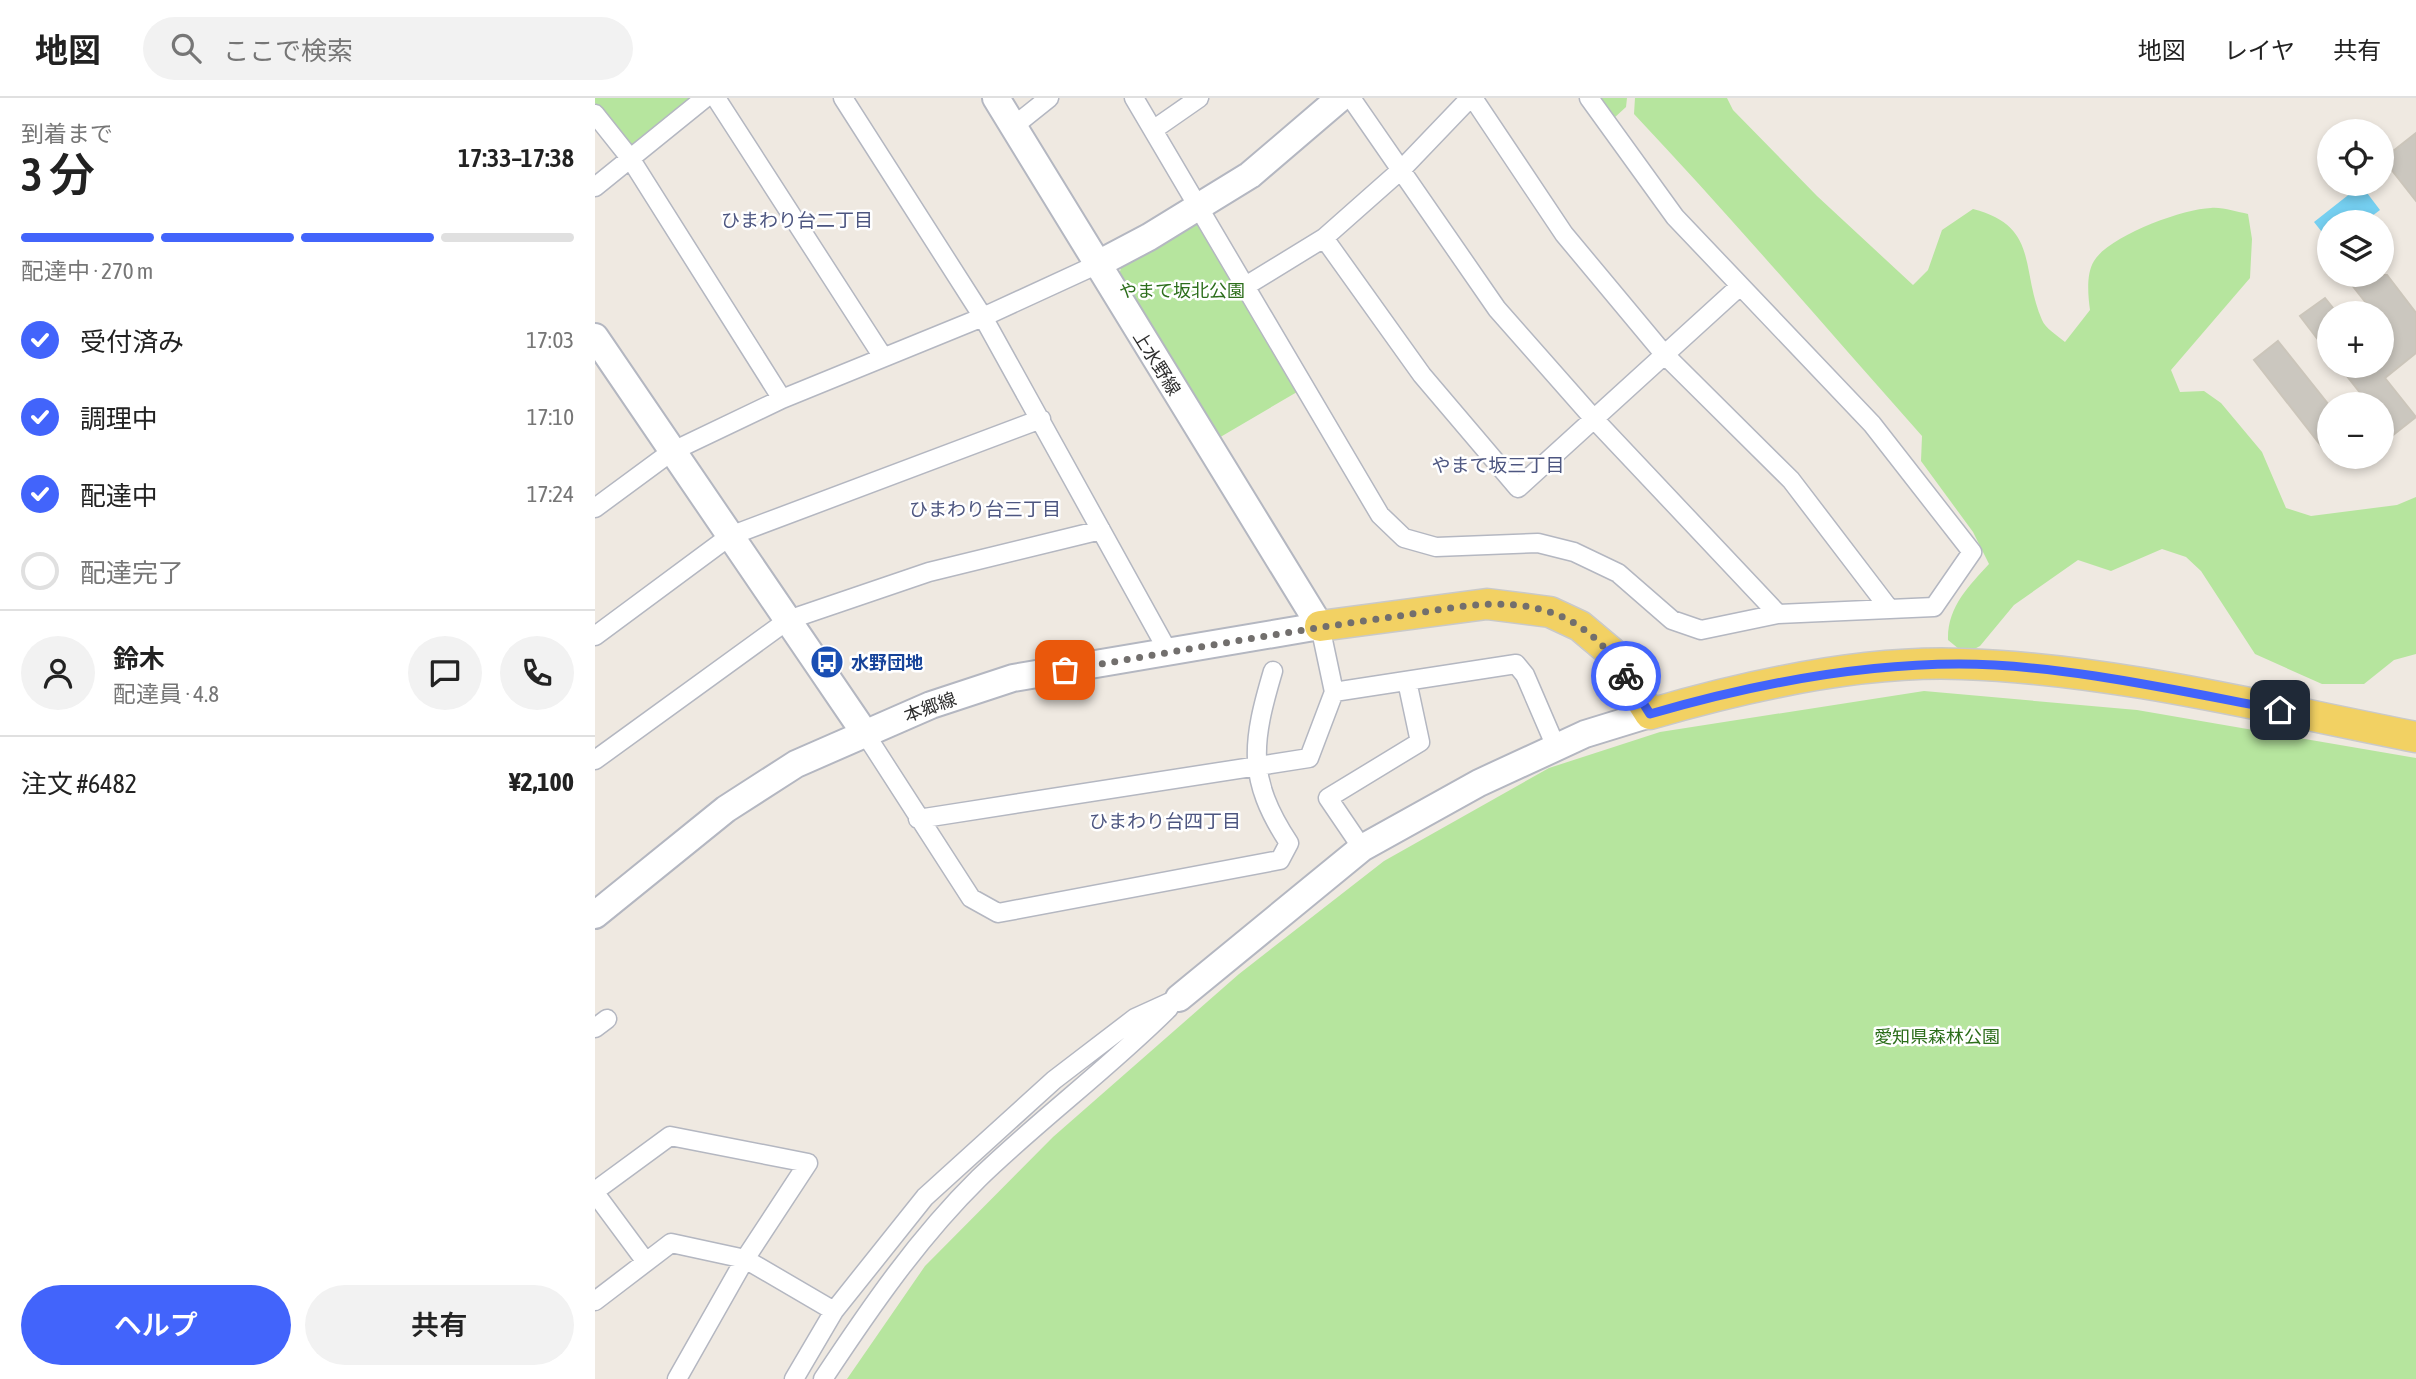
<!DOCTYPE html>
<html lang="ja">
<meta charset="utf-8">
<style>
:root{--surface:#fff;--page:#f2f2f2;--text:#222;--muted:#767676;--line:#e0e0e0;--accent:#4264fb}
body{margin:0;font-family:"Asap Condensed","Noto Sans JP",sans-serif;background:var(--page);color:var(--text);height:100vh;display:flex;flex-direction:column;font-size:26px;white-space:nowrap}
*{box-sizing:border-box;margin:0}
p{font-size:23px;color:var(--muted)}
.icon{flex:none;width:38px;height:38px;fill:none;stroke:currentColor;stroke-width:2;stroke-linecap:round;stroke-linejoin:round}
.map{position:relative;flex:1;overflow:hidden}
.details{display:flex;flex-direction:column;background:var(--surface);width:595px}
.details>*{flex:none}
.controls{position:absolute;left:1722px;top:21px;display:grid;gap:14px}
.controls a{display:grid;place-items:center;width:77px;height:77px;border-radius:50%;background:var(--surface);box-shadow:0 4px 10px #0003;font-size:35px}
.pin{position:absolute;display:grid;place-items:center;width:60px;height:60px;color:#fff;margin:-30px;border-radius:14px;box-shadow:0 4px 10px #0006}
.courier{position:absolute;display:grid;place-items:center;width:70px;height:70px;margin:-35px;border:5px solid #4264fb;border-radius:50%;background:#fff;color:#222;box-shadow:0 2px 9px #0007}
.head em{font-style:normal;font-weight:600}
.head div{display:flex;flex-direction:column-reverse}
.head{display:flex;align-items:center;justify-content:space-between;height:119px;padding:0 21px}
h1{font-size:46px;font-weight:600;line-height:52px}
.bar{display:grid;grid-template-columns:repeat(4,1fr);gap:10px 7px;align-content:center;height:84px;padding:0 21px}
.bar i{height:9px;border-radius:5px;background:var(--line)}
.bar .active{background:var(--accent)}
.bar p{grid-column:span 4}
.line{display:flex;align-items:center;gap:18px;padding:0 21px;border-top:2px solid var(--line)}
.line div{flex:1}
.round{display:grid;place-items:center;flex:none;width:74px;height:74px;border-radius:37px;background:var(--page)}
ol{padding:0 21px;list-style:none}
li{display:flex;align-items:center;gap:21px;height:77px}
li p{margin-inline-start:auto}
li .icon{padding:7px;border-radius:50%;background:var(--accent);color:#fff;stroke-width:4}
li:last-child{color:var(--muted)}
li i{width:38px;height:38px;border:4px solid var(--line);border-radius:50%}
.action{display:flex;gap:14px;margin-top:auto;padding:14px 21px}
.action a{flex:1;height:80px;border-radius:42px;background:var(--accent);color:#fff;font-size:28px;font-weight:600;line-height:80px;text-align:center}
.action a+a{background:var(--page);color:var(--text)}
header{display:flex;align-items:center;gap:42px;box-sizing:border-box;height:98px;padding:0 35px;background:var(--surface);border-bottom:2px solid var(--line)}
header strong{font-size:33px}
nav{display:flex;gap:38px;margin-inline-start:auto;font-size:24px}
.search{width:490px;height:63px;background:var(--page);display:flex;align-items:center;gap:18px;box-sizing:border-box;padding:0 24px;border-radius:38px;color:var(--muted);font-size:26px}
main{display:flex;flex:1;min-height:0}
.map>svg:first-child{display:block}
.green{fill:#b6e59e}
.water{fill:#75cff0}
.building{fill:#cbc7bf;stroke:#cbc5ba;stroke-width:2}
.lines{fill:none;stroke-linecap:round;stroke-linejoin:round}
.street-casing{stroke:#b4b7c1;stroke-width:21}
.secondary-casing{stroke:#b4b7c1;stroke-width:30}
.primary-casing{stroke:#c9c9c9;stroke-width:33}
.street{stroke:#fff;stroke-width:18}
.secondary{stroke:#fff;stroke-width:26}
.primary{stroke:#f2d163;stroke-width:30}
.done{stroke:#726f6d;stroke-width:7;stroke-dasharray:0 12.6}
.route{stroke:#4264fb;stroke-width:9}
.labels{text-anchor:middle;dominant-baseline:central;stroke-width:5;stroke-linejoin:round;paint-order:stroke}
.park-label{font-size:18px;fill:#2c6e1b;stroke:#fff}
.street-label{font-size:18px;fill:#2e2e2e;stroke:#fff}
.transit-label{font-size:18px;font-weight:bold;fill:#164399;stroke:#fff;text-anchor:start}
.neighbourhood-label{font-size:19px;fill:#4d5680;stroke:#fff}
</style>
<header>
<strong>地図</strong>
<div class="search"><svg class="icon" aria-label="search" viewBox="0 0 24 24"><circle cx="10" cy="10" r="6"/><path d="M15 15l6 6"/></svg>ここで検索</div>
<nav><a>地図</a><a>レイヤ</a><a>共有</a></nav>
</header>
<main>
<section class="details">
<div class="head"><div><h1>3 分</h1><p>到着まで</p></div><em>17:33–17:38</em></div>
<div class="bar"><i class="active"></i><i class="active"></i><i class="active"></i><i></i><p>配達中 · 270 m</p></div>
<ol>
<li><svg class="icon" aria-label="check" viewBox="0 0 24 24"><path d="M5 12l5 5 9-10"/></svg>受付済み<p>17:03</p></li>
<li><svg class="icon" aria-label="check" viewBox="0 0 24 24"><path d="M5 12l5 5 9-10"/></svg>調理中<p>17:10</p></li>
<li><svg class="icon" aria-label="check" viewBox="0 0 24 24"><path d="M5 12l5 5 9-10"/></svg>配達中<p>17:24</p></li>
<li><i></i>配達完了</li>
</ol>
<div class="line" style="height:126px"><a class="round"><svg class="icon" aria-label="person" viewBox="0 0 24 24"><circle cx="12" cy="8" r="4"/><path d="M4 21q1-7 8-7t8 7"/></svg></a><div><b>鈴木</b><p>配達員 · 4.8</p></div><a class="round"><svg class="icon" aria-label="chat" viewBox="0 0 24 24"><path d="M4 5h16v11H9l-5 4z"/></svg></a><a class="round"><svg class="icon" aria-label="phone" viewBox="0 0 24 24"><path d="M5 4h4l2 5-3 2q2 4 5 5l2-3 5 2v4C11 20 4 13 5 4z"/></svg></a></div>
<div class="line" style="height:91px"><div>注文 #6482</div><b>¥2,100</b></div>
<div class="action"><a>ヘルプ</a><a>共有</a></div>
</section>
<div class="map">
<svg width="1821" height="1281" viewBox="0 0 1821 1281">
<rect width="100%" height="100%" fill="#efe9e1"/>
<path class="green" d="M 0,0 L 98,0 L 36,50 L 0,5 Z
M 1004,0 L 1032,0 L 1031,9 L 1018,21 Z
M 1040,0 L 1132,0 L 1138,12 L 1222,98 L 1318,187 L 1333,172 L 1347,132 L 1378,111 C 1445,128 1425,172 1447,222 C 1450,230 1463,238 1470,244 L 1495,212 C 1493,197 1491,176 1499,163 C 1514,138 1587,111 1616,110 C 1628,109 1642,114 1653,116 L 1657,141 L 1655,180 L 1576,272 L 1585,294 L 1609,293 L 1626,305 L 1667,354 L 1691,410 L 1716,418 L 1802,407 L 1821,399 L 1821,556 L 1799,562 L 1769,586 L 1727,586 L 1660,556 L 1606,473 L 1591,459 L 1567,451 L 1516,473 L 1483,462 L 1419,507 L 1385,548 L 1370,556 L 1353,542 C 1352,509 1374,488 1394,466 L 1378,434 L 1326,363 L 1327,338 C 1231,230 1138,121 1039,16 Z
M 595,123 L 603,126 L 702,294 L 622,341 L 523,181 L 527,166 Z
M 1329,593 L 1542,612 L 1821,660 L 1821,1281 L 252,1281 L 330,1168 L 458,1039 L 644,876 L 789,763 L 954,670 L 1065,634 Z"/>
<path class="water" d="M 1766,87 L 1785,112 L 1769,124 L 1734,124 L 1734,143 L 1719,124 Z"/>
<path class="building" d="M 1821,35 L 1821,103 L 1788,61 Z
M 1761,177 L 1792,177 L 1821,215 L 1821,255 L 1790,280 L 1821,319 L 1798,337 L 1787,323 L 1787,306 L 1774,306 L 1744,268 L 1787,268 L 1787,215 L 1779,215 L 1753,182 Z
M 1730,200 L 1742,215 L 1734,215 L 1734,256 L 1705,218 Z
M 1683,243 L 1734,307 L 1734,358 L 1659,262 Z"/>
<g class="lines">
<defs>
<path id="street" d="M 121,0 L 288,259
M 248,0 L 388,219 L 574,555
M 539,0 L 785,417 L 809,440 L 841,449 L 943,445 L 979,454 L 1023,475 L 1077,522 L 1106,532 L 1183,516 L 1339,509 L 1377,454 L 1277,326 L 1080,119 L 994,0
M 756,0 L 902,211 L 999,321 L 1183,516
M 878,0 L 969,136 L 1069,256 L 1196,382 L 1293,509
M 0,16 L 35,60 L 187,301
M 419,28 L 454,0
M 558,32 L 604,0
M 0,89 L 110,0
M 729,140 L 827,277 L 923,390 L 1145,188
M 649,189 L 729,140 L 807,71 L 875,0
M 0,410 L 76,354 L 187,301 L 388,219 L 501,167
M 0,538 L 135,438 L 446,321
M 739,594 L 921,566 L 930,577 L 961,649
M 269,634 L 376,800 L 403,815 L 685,762 L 694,745 C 651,680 657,644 678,573
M 0,662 L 193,522 L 334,474 L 506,432
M 323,721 L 714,660 L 739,594 L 725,528
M 767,750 L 733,700 L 825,644 L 812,583
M 0,930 L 12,921
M 0,1093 L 75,1038 L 213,1065 L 150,1161 L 82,1281
M 0,1095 L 51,1164
M 0,1203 L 76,1145 L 150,1161 L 239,1213
M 199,1281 L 239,1213 L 330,1099 L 459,982 L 540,920 L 584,900
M 228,1281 C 275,1210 323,1140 384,1080 C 445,1021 514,970 574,910"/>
<path id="secondary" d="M 501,167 L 554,139 L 655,77 L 745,0
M 0,239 L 269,634
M 0,817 L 131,711 L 201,666 L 336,607 L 418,580 L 725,528 L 401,0
M 584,900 L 767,750 L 884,685 L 990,636 L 1055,616"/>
<path id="primary" d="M 725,528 L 892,506 L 955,514 L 985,528 L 1016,554 L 1055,616 C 1151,588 1266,562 1367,566 C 1518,571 1673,610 1821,639"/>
</defs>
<use href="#street" class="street-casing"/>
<use href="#secondary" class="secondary-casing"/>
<use href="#primary" class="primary-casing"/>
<use href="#street" class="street"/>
<use href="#secondary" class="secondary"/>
<use href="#primary" class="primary"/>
</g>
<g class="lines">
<path class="done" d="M 470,572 C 579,554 687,534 797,519 C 847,512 905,497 955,514 C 988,525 1013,549 1031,578"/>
<path class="route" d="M 1031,578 L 1055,616 C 1155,587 1259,566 1364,566 C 1465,566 1585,593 1685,612"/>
</g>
<defs>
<symbol id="bus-disc" viewBox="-11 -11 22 22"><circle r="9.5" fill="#1a4fb4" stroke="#fff"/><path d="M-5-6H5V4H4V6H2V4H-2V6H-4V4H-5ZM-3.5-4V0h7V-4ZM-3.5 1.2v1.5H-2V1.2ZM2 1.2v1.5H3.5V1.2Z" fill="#fff"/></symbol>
</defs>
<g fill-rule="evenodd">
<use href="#bus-disc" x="213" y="545" width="38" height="38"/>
</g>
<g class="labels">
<g class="park-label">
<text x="587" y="192">やまて坂北公園</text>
<text x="1342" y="938">愛知県森林公園</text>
</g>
<g class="street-label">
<text transform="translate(562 265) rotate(58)">上水野線</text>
<text transform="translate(335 609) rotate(-20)">本郷線</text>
</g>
<g class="transit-label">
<text x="256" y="564">水野団地</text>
</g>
<g class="neighbourhood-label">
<text x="202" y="122">ひまわり台二丁目</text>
<text x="903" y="367">やまて坂三丁目</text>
<text x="390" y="411">ひまわり台三丁目</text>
<text x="570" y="723">ひまわり台四丁目</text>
</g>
</g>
</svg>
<div class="controls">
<a><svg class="icon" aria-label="locate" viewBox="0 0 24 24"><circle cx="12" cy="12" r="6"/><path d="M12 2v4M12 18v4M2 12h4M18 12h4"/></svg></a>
<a><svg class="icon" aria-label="layers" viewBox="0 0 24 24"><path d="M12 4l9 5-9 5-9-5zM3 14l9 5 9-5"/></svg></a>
<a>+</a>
<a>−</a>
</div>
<div class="pin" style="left:470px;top:572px;background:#ea580c"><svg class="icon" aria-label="bag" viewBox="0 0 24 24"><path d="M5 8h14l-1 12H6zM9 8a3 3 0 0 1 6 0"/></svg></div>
<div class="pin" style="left:1685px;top:612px;background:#1f2937"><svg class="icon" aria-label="home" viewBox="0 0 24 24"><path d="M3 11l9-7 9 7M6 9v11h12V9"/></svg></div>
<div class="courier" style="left:1031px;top:578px"><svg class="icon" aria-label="bike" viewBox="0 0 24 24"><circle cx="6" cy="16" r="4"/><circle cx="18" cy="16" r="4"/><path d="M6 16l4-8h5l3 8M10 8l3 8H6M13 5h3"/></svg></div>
</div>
</main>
